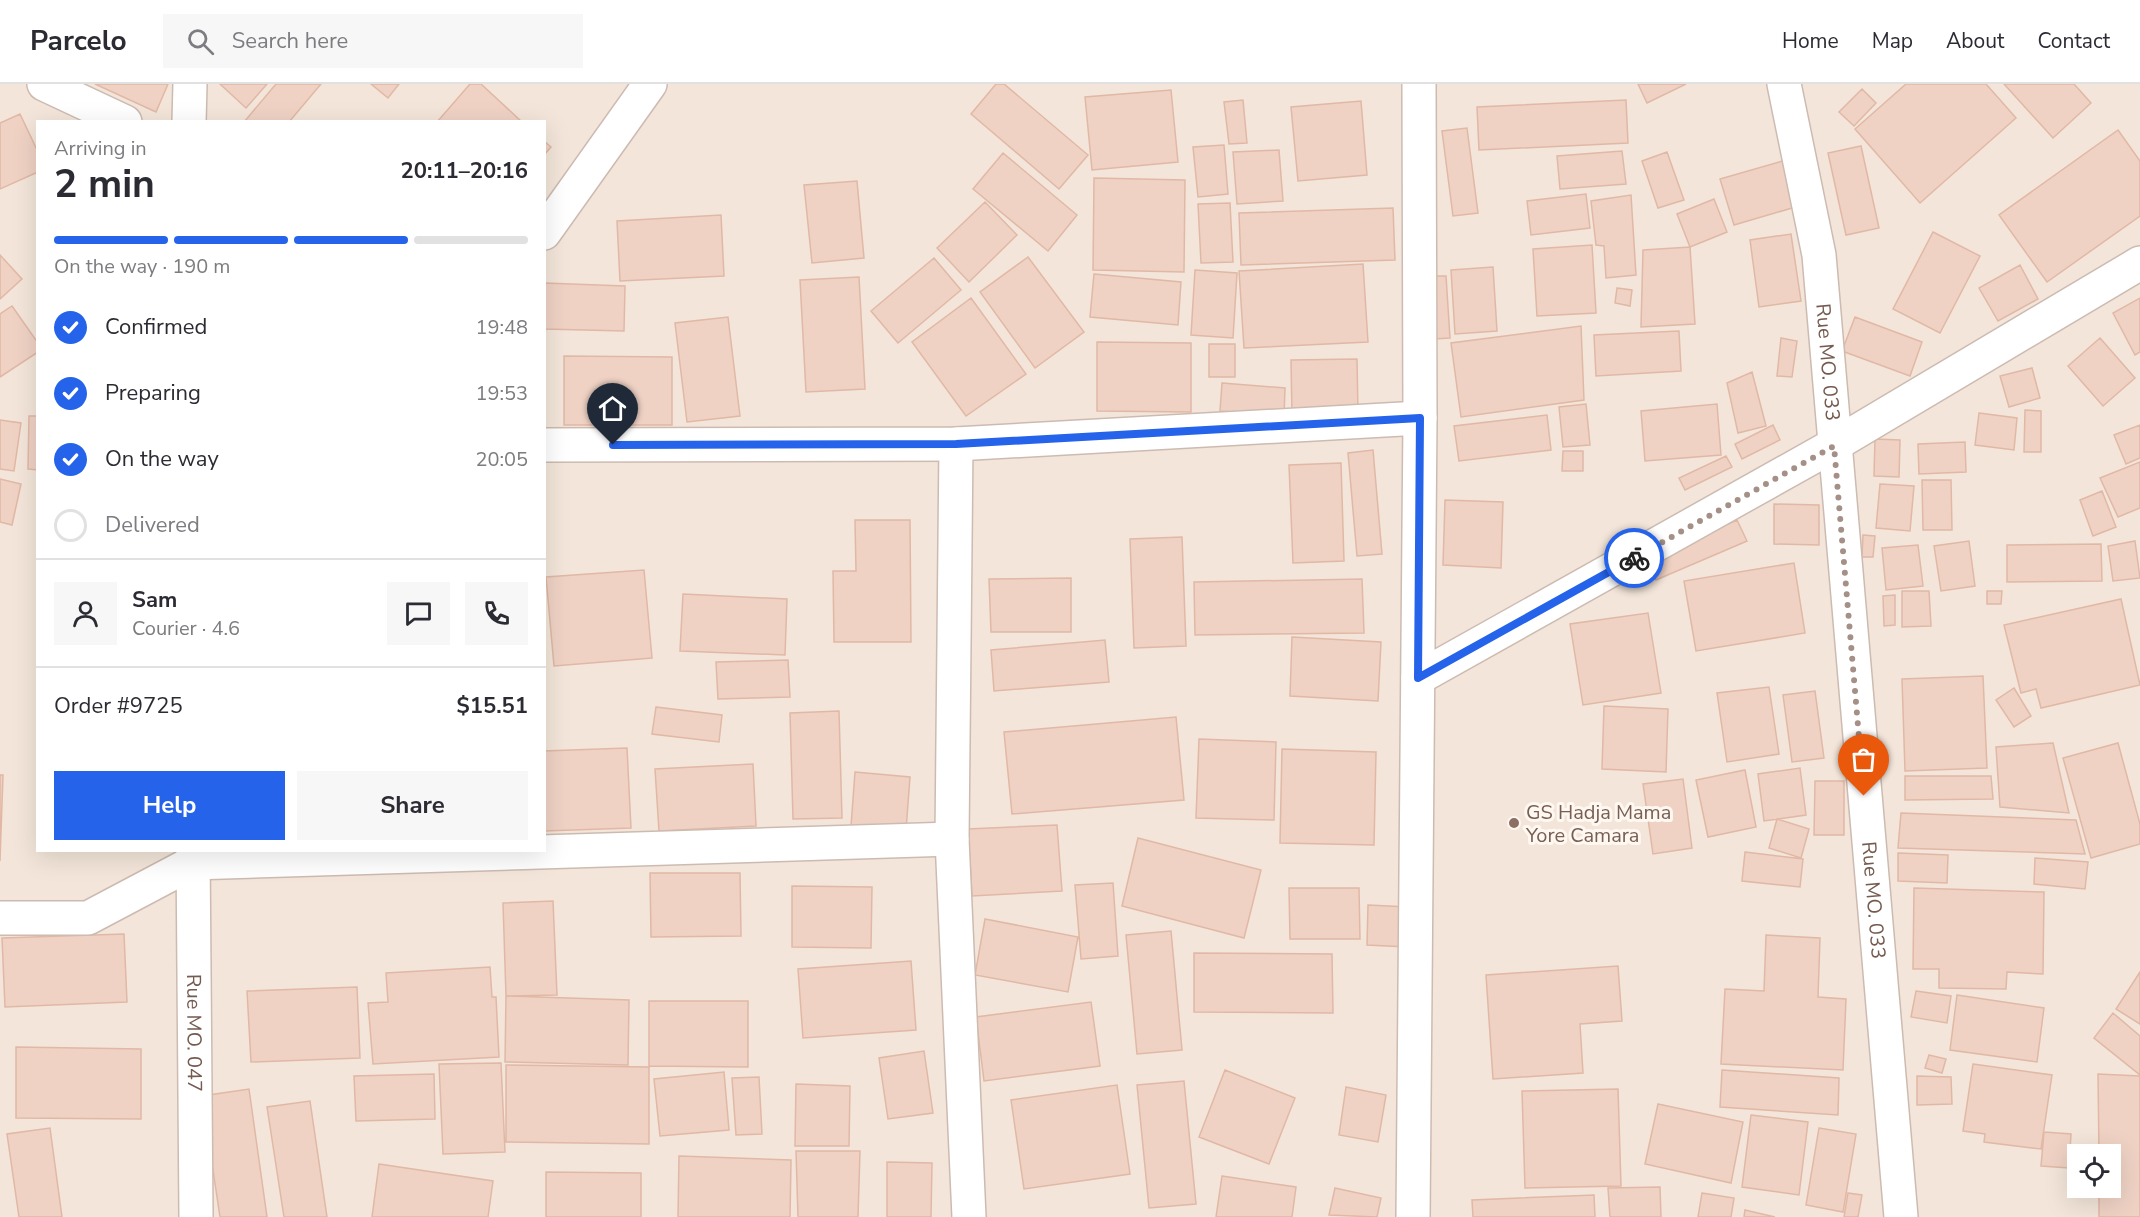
<!DOCTYPE html>
<meta charset="utf-8">
<style>
:root{--surface:#fff;--page:#f7f7f7;--text:#2b2b33;--muted:#7c7c81;--line:#e1e1e2;--accent:#2563eb}
body{margin:0;font-family:"Nunito Sans",sans-serif;background:var(--page);color:var(--text);height:100vh;display:flex;flex-direction:column;font-size:22px;white-space:nowrap}
*{box-sizing:border-box;margin:0}
p{font-size:20px;color:var(--muted)}
.icon{flex:none;width:33px;height:33px;fill:none;stroke:currentColor;stroke-width:2;stroke-linecap:round;stroke-linejoin:round}
.map{position:relative;flex:1;overflow:hidden}
.side{position:absolute;left:36px;top:36px;width:510px;height:732px;display:flex;flex-direction:column;background:var(--surface);border-radius:0px;box-shadow:0 6px 24px #0002}
.side>*{flex:none}
.controls{position:absolute;left:2067px;top:1060px;display:grid;gap:12px}
.controls a{display:grid;place-items:center;width:54px;height:54px;border-radius:0px;background:var(--surface);box-shadow:0 6px 24px #0002;font-size:30px}
.pin{position:absolute;display:grid;place-items:center;width:51px;height:51px;color:#fff;margin:-62px -26px;border-radius:50% 50% 50% 0;rotate:-45deg;box-shadow:0 0 6px #0007}
.pin .icon{rotate:45deg}
.courier{position:absolute;display:grid;place-items:center;width:60px;height:60px;margin:-30px;border:4px solid #2563eb;border-radius:50%;background:#fff;color:#222;box-shadow:0 2px 8px #0007}
.overview em{font-style:normal;font-weight:700}
.overview div{display:flex;flex-direction:column-reverse}
.overview{display:flex;align-items:center;justify-content:space-between;height:102px;padding:0 18px}
h1{font-size:39px;font-weight:700;line-height:45px}
.bar{display:grid;grid-template-columns:repeat(4,1fr);gap:9px 6px;align-content:center;height:72px;padding:0 18px}
.bar i{height:8px;border-radius:4px;background:var(--line)}
.bar .current{background:var(--accent)}
.bar p{grid-column:span 4}
.line{display:flex;align-items:center;gap:15px;padding:0 18px;border-top:2px solid var(--line)}
.line div{flex:1}
.round{display:grid;place-items:center;flex:none;width:63px;height:63px;border-radius:0px;background:var(--page)}
ol{padding:0 18px;list-style:none}
li{display:flex;align-items:center;gap:18px;height:66px}
li p{margin-inline-start:auto}
li .icon{padding:6px;border-radius:50%;background:var(--accent);color:#fff;stroke-width:4}
li:last-child{color:var(--muted)}
li i{width:33px;height:33px;border:3px solid var(--line);border-radius:50%}
.button{display:flex;gap:12px;margin-top:auto;padding:12px 18px}
.button a{flex:1;height:69px;border-radius:0px;background:var(--accent);color:#fff;font-size:24px;font-weight:700;line-height:69px;text-align:center}
.button a+a{background:var(--page);color:var(--text)}
header{display:flex;align-items:center;gap:36px;box-sizing:border-box;height:84px;padding:0 30px;background:var(--surface);border-bottom:2px solid var(--line)}
header strong{font-size:28px}
nav{display:flex;gap:33px;margin-inline-start:auto;font-size:21px}
.search{width:420px;height:54px;background:var(--page);display:flex;align-items:center;gap:15px;box-sizing:border-box;padding:0 21px;border-radius:0px;color:var(--muted);font-size:22px}
.map>svg:first-child{display:block}
.residential{fill:#f3e5d9;fill-rule:evenodd}
.building{fill:#efd2c4;stroke:#e1b8a5;stroke-width:1.5}
.lines{fill:none;stroke-linecap:round;stroke-linejoin:round}
.street-casing{stroke:#cdbbb1;stroke-width:36}
.street{stroke:#fff;stroke-width:33}
.done{stroke:#a49086;stroke-width:6;stroke-dasharray:0 10.8}
.route{stroke:#2563eb;stroke-width:8}
.education-dot{fill:#8d6e63;stroke:#fef8f1;stroke-width:2}
.labels{text-anchor:middle;dominant-baseline:central;stroke-width:6;stroke-linejoin:round;paint-order:stroke}
.street-label{font-size:20px;fill:#755a4f;stroke:#fef8f1}
.education-label{font-size:20px;fill:#785e54;stroke:#fef8f1;text-anchor:start}
</style>
<header>
<strong>Parcelo</strong>
<div class="search"><svg class="icon" aria-label="search" viewBox="0 0 24 24"><circle cx="10" cy="10" r="6"/><path d="M15 15l6 6"/></svg>Search here</div>
<nav><a>Home</a><a>Map</a><a>About</a><a>Contact</a></nav>
</header>
<div class="map">
<svg width="2140" height="1133" viewBox="0 0 2140 1133">
<rect width="100%" height="100%" fill="#fbf4eb"/>
<path class="residential" d="M 0,0 L 2140,0 L 2140,1133 L 0,1133 ZM 38,38 L 544,38 L 544,766 L 38,766 ZM 2078,1071 L 2110,1071 L 2110,1104 L 2078,1104 Z"/>
<path class="building" d="M 95,0 L 168,0 L 156,28 Z
M 220,0 L 267,0 L 246,24 Z
M 276,0 L 321,0 L 289,38 L 244,38 Z
M 371,0 L 399,0 L 388,14 Z
M 470,0 L 481,0 L 522,38 L 437,38 Z
M 996,0 L 1004,0 L 1088,71 L 1059,105 L 971,30 Z
M 1638,0 L 1686,0 L 1647,19 Z
M 1906,0 L 1986,0 L 2016,34 L 1920,119 L 1855,45 Z
M 2004,0 L 2074,0 L 2091,19 L 2053,54 Z
M 1862,5 L 1876,19 L 1854,42 L 1839,28 Z
M 1171,6 L 1178,78 L 1092,86 L 1085,13 Z
M 1243,16 L 1247,59 L 1229,60 L 1224,18 Z
M 1626,16 L 1628,59 L 1479,66 L 1477,23 Z
M 1361,17 L 1367,91 L 1298,97 L 1291,23 Z
M 20,30 L 38,68 L 38,88 L 0,105 L 0,39 Z
M 1467,44 L 1478,129 L 1453,132 L 1442,47 Z
M 2118,46 L 2140,77 L 2140,132 L 2047,198 L 1999,131 Z
M 544,57 L 551,63 L 544,71 Z
M 1224,61 L 1228,110 L 1198,113 L 1193,63 Z
M 1861,62 L 1879,144 L 1846,151 L 1828,69 Z
M 1279,66 L 1283,117 L 1237,120 L 1233,68 Z
M 1622,67 L 1626,100 L 1560,105 L 1557,72 Z
M 1667,68 L 1684,116 L 1658,124 L 1642,77 Z
M 1003,69 L 1077,131 L 1048,167 L 973,105 Z
M 1786,76 L 1799,122 L 1734,141 L 1720,95 Z
M 1094,94 L 1185,96 L 1184,188 L 1093,186 Z
M 857,97 L 864,174 L 812,179 L 804,101 Z
M 1586,110 L 1590,144 L 1531,151 L 1527,117 Z
M 1631,111 L 1636,191 L 1606,194 L 1604,162 L 1596,161 L 1591,117 Z
M 1714,115 L 1727,148 L 1690,163 L 1677,130 Z
M 985,118 L 1017,151 L 969,198 L 937,164 Z
M 1230,119 L 1233,178 L 1201,179 L 1198,120 Z
M 1393,124 L 1395,176 L 1241,181 L 1239,129 Z
M 721,131 L 724,192 L 620,197 L 617,137 Z
M 1933,148 L 1980,172 L 1940,249 L 1893,225 Z
M 1791,150 L 1801,217 L 1759,223 L 1750,156 Z
M 1592,161 L 1596,229 L 1537,232 L 1533,165 Z
M 1690,163 L 1695,240 L 1641,243 L 1643,166 Z
M 0,171 L 22,195 L 0,215 Z
M 1028,173 L 1084,248 L 1035,284 L 980,208 Z
M 934,174 L 961,206 L 898,259 L 871,227 Z
M 1363,180 L 1368,258 L 1244,264 L 1239,187 Z
M 2020,181 L 2038,215 L 1998,237 L 1979,204 Z
M 1493,183 L 1497,247 L 1455,250 L 1451,186 Z
M 1195,186 L 1237,189 L 1233,254 L 1191,251 Z
M 1094,190 L 1181,198 L 1178,241 L 1090,233 Z
M 1431,192 L 1446,192 L 1450,254 L 1434,255 Z
M 859,193 L 865,305 L 806,308 L 800,196 Z
M 544,199 L 625,202 L 624,247 L 544,245 Z
M 1617,204 L 1632,206 L 1630,222 L 1615,219 Z
M 971,214 L 1026,290 L 966,332 L 912,258 Z
M 2140,214 L 2140,268 L 2135,271 L 2113,229 Z
M 12,222 L 38,259 L 38,268 L 0,293 L 0,230 Z
M 728,233 L 740,332 L 687,338 L 675,239 Z
M 1855,233 L 1922,258 L 1910,292 L 1842,267 Z
M 1581,242 L 1584,316 L 1461,333 L 1451,259 Z
M 1679,247 L 1681,287 L 1596,292 L 1594,251 Z
M 1781,254 L 1797,257 L 1792,293 L 1777,292 Z
M 2100,254 L 2135,294 L 2103,322 L 2068,282 Z
M 1097,258 L 1191,259 L 1191,328 L 1097,327 Z
M 1209,260 L 1235,260 L 1235,293 L 1209,293 Z
M 564,272 L 672,273 L 672,341 L 564,341 Z
M 1357,275 L 1358,330 L 1292,332 L 1291,276 Z
M 2032,284 L 2040,314 L 2009,323 L 2000,292 Z
M 1752,288 L 1766,342 L 1738,349 L 1727,299 Z
M 1222,299 L 1285,304 L 1284,332 L 1220,327 Z
M 1586,320 L 1590,361 L 1563,363 L 1559,323 Z
M 1717,320 L 1721,371 L 1645,377 L 1641,327 Z
M 2025,326 L 2041,327 L 2041,368 L 2024,368 Z
M 1979,329 L 2017,334 L 2014,366 L 1975,361 Z
M 1547,331 L 1551,366 L 1459,377 L 1454,342 Z
M 29,332 L 38,332 L 38,386 L 28,385 Z
M 0,336 L 21,339 L 14,387 L 0,385 Z
M 1773,341 L 1780,356 L 1742,375 L 1735,360 Z
M 2140,341 L 2140,374 L 2126,380 L 2114,351 Z
M 1875,355 L 1900,356 L 1899,393 L 1874,392 Z
M 1965,358 L 1966,388 L 1919,390 L 1918,360 Z
M 1373,366 L 1382,470 L 1357,472 L 1348,369 Z
M 1563,367 L 1583,367 L 1583,387 L 1562,387 Z
M 1726,372 L 1732,383 L 1685,406 L 1679,394 Z
M 2140,378 L 2140,424 L 2118,433 L 2100,394 Z
M 1341,379 L 1344,477 L 1293,479 L 1289,381 Z
M 0,395 L 21,400 L 12,441 L 0,438 Z
M 1922,396 L 1951,396 L 1952,446 L 1923,446 Z
M 1880,400 L 1914,402 L 1910,447 L 1876,444 Z
M 2102,407 L 2116,443 L 2093,452 L 2080,416 Z
M 1445,416 L 1503,418 L 1501,484 L 1443,481 Z
M 1774,420 L 1819,421 L 1819,461 L 1774,460 Z
M 855,436 L 910,436 L 911,558 L 834,558 L 833,487 L 856,487 Z
M 1737,436 L 1747,457 L 1656,496 L 1647,475 Z
M 1863,451 L 1875,452 L 1873,473 L 1862,473 Z
M 1182,453 L 1186,562 L 1134,564 L 1130,455 Z
M 1969,457 L 1975,502 L 1941,507 L 1934,462 Z
M 2135,457 L 2140,494 L 2113,497 L 2108,462 Z
M 2101,460 L 2102,497 L 2007,498 L 2007,461 Z
M 1918,461 L 1923,502 L 1886,506 L 1882,464 Z
M 1794,479 L 1805,549 L 1696,567 L 1684,497 Z
M 644,486 L 652,574 L 554,582 L 546,493 Z
M 1071,494 L 1071,548 L 991,548 L 989,495 Z
M 1362,495 L 1364,549 L 1195,551 L 1194,498 Z
M 1902,507 L 1929,507 L 1931,542 L 1902,543 Z
M 1987,507 L 2002,507 L 2001,520 L 1987,520 Z
M 683,510 L 787,515 L 785,571 L 680,567 Z
M 1895,511 L 1895,541 L 1884,542 L 1883,512 Z
M 2121,515 L 2140,601 L 2041,624 L 2036,605 L 2021,609 L 2004,541 Z
M 1648,529 L 1661,609 L 1583,621 L 1570,540 Z
M 1292,553 L 1381,558 L 1378,617 L 1290,612 Z
M 1105,556 L 1109,598 L 994,607 L 991,566 Z
M 788,576 L 790,613 L 718,615 L 716,578 Z
M 1983,592 L 1987,684 L 1905,687 L 1902,595 Z
M 1769,603 L 1779,670 L 1727,678 L 1717,609 Z
M 2014,604 L 2031,632 L 2014,643 L 1996,616 Z
M 1815,607 L 1824,674 L 1792,678 L 1783,611 Z
M 1604,622 L 1668,625 L 1666,688 L 1602,685 Z
M 656,623 L 722,631 L 719,658 L 652,650 Z
M 839,627 L 842,734 L 793,735 L 790,629 Z
M 1176,633 L 1184,716 L 1012,730 L 1004,648 Z
M 1199,655 L 1276,658 L 1274,736 L 1196,734 Z
M 2053,659 L 2069,729 L 2000,723 L 1996,663 Z
M 2118,659 L 2140,740 L 2140,760 L 2091,774 L 2063,674 Z
M 627,664 L 631,744 L 544,747 L 544,667 Z
M 1282,665 L 1376,668 L 1374,761 L 1280,759 Z
M 753,680 L 756,742 L 659,747 L 655,685 Z
M 1800,684 L 1806,731 L 1764,737 L 1758,690 Z
M 1745,686 L 1756,743 L 1708,753 L 1696,696 Z
M 855,688 L 910,693 L 906,746 L 851,742 Z
M 0,691 L 3,691 L 0,777 Z
M 1905,692 L 1991,692 L 1993,715 L 1905,716 Z
M 1683,695 L 1692,764 L 1653,770 L 1643,700 Z
M 1815,697 L 1844,697 L 1844,751 L 1814,751 Z
M 1901,729 L 2076,736 L 2085,770 L 1898,764 Z
M 1777,735 L 1809,745 L 1801,774 L 1769,764 Z
M 1057,741 L 1062,807 L 972,812 L 968,745 Z
M 1138,754 L 1261,786 L 1244,854 L 1122,822 Z
M 1745,768 L 1803,775 L 1800,803 L 1742,797 Z
M 1898,769 L 1948,771 L 1947,799 L 1898,797 Z
M 2035,774 L 2088,778 L 2085,805 L 2034,800 Z
M 650,789 L 740,789 L 741,852 L 651,853 Z
M 1113,799 L 1118,872 L 1081,875 L 1075,801 Z
M 792,802 L 872,803 L 871,864 L 792,863 Z
M 1289,804 L 1359,804 L 1360,855 L 1290,855 Z
M 1914,804 L 2044,808 L 2043,890 L 2007,888 L 2006,905 L 1939,904 L 1939,885 L 1913,885 Z
M 553,817 L 557,911 L 506,912 L 503,819 Z
M 1368,821 L 1408,823 L 1407,863 L 1367,861 Z
M 985,835 L 1078,853 L 1068,908 L 975,891 Z
M 1171,847 L 1182,966 L 1137,970 L 1126,851 Z
M 124,850 L 127,918 L 5,923 L 2,854 Z
M 1766,851 L 1820,854 L 1818,913 L 1846,915 L 1843,986 L 1721,980 L 1725,905 L 1764,907 Z
M 1194,869 L 1332,870 L 1333,929 L 1194,928 Z
M 911,877 L 916,946 L 803,954 L 798,885 Z
M 1618,882 L 1622,937 L 1580,940 L 1583,989 L 1493,995 L 1486,891 Z
M 490,883 L 492,913 L 496,913 L 499,973 L 373,980 L 368,919 L 388,918 L 386,889 Z
M 2140,888 L 2140,940 L 2116,925 Z
M 357,903 L 360,974 L 251,978 L 247,907 Z
M 1916,907 L 1951,912 L 1947,939 L 1911,933 Z
M 1957,911 L 2044,924 L 2037,978 L 1950,966 Z
M 506,912 L 629,916 L 628,981 L 505,978 Z
M 649,917 L 748,917 L 748,983 L 649,982 Z
M 1091,918 L 1100,982 L 984,997 L 976,933 Z
M 2113,929 L 2140,952 L 2140,991 L 2094,954 Z
M 16,963 L 141,965 L 141,1035 L 16,1034 Z
M 924,967 L 933,1029 L 888,1035 L 879,974 Z
M 1929,971 L 1946,975 L 1942,989 L 1925,984 Z
M 501,979 L 505,1068 L 443,1070 L 439,980 Z
M 1973,980 L 2052,991 L 2041,1065 L 1984,1058 L 1985,1050 L 1963,1047 Z
M 506,981 L 649,983 L 649,1060 L 506,1058 Z
M 1225,986 L 1295,1014 L 1269,1080 L 1199,1053 Z
M 1722,986 L 1839,994 L 1838,1031 L 1720,1023 Z
M 724,988 L 729,1046 L 660,1052 L 654,995 Z
M 434,990 L 435,1035 L 356,1037 L 354,992 Z
M 2098,990 L 2140,992 L 2140,1133 L 2099,1133 L 2099,1104 L 2110,1104 L 2110,1071 L 2099,1071 Z
M 1917,992 L 1951,993 L 1952,1020 L 1917,1021 Z
M 759,993 L 762,1050 L 736,1051 L 732,994 Z
M 1184,997 L 1196,1120 L 1149,1124 L 1137,1001 Z
M 796,1000 L 850,1002 L 849,1062 L 795,1062 Z
M 1117,1001 L 1130,1090 L 1024,1105 L 1011,1016 Z
M 1346,1003 L 1386,1011 L 1378,1058 L 1339,1051 Z
M 249,1005 L 267,1133 L 220,1133 L 202,1012 Z
M 1618,1005 L 1621,1102 L 1525,1104 L 1522,1007 Z
M 310,1017 L 327,1133 L 284,1133 L 267,1023 Z
M 1658,1020 L 1743,1038 L 1731,1099 L 1645,1080 Z
M 1751,1031 L 1808,1038 L 1799,1111 L 1742,1103 Z
M 50,1044 L 62,1133 L 19,1133 L 7,1050 Z
M 1819,1044 L 1856,1050 L 1843,1128 L 1806,1121 Z
M 2044,1048 L 2071,1050 L 2069,1084 L 2041,1082 Z
M 796,1067 L 860,1067 L 858,1133 L 798,1133 Z
M 679,1072 L 791,1076 L 790,1133 L 678,1133 Z
M 887,1078 L 932,1079 L 931,1133 L 887,1133 Z
M 379,1080 L 493,1097 L 488,1133 L 372,1133 Z
M 546,1088 L 641,1089 L 641,1133 L 546,1133 Z
M 1222,1092 L 1296,1103 L 1292,1133 L 1216,1133 Z
M 1660,1103 L 1661,1133 L 1610,1133 L 1608,1104 Z
M 1335,1104 L 1381,1114 L 1377,1133 L 1329,1131 Z
M 1702,1109 L 1734,1114 L 1731,1133 L 1698,1133 Z
M 1848,1109 L 1862,1111 L 1858,1133 L 1844,1133 Z
M 1594,1111 L 1595,1133 L 1473,1133 L 1472,1116 Z
M 1745,1126 L 1775,1133 L 1744,1133 Z"/>
<g class="lines">
<defs>
<g id="street">
<path d="M 44,0 L 125,38"/>
<path id="s1" d="M 1784,0 L 1819,171 L 1901,1133"/>
<path d="M 189,38 L 190,0"/>
<path d="M 544,149 L 650,0"/>
<path d="M 956,360 L 952,755 L 969,1133"/>
<path d="M 544,361 L 956,360 L 1420,334"/>
<path d="M 1418,594 L 1834,361 L 2140,179"/>
<path id="s2" d="M 193,766 L 196,1133"/>
<path d="M 0,834 L 88,834 L 192,779 L 952,755"/>
<path d="M 1413,1133 L 1420,334 L 1419,0"/>
</g>
</defs>
<use href="#street" class="street-casing"/>
<use href="#street" class="street"/>
</g>
<g class="lines">
<path class="done" d="M 1634,474 L 1834,362 L 1864,712"/>
<path class="route" d="M 613,361 L 956,360 L 1420,334 L 1418,594 L 1634,474"/>
</g>
<circle class="education-dot" cx="1514" cy="739" r="6"/>
<g class="labels">
<g class="street-label">
<text stroke="none"><textPath href="#s1" startOffset="282">Rue MO. 033</textPath></text>
<text stroke="none"><textPath href="#s1" startOffset="822">Rue MO. 033</textPath></text>
<text stroke="none"><textPath href="#s2" startOffset="183">Rue MO. 047</textPath></text>
</g>
<g class="education-label">
<text x="1526" y="728">GS Hadja Mama<tspan x="1526" dy="23">Yore Camara</tspan></text>
</g>
</g>
</svg>
<div class="controls">
<a><svg class="icon" aria-label="locate" viewBox="0 0 24 24"><circle cx="12" cy="12" r="6"/><path d="M12 2v4M12 18v4M2 12h4M18 12h4"/></svg></a>
</div>
<div class="pin" style="left:1864px;top:712px;background:#ea580c"><svg class="icon" aria-label="bag" viewBox="0 0 24 24"><path d="M5 8h14l-1 12H6zM9 8a3 3 0 0 1 6 0"/></svg></div>
<div class="pin" style="left:613px;top:361px;background:#1f2937"><svg class="icon" aria-label="home" viewBox="0 0 24 24"><path d="M3 11l9-7 9 7M6 9v11h12V9"/></svg></div>
<div class="courier" style="left:1634px;top:474px"><svg class="icon" aria-label="bike" viewBox="0 0 24 24"><circle cx="6" cy="16" r="4"/><circle cx="18" cy="16" r="4"/><path d="M6 16l4-8h5l3 8M10 8l3 8H6M13 5h3"/></svg></div>
<section class="side">
<div class="overview"><div><h1>2 min</h1><p>Arriving in</p></div><em>20:11–20:16</em></div>
<div class="bar"><i class="current"></i><i class="current"></i><i class="current"></i><i></i><p>On the way · 190 m</p></div>
<ol>
<li><svg class="icon" aria-label="check" viewBox="0 0 24 24"><path d="M5 12l5 5 9-10"/></svg>Confirmed<p>19:48</p></li>
<li><svg class="icon" aria-label="check" viewBox="0 0 24 24"><path d="M5 12l5 5 9-10"/></svg>Preparing<p>19:53</p></li>
<li><svg class="icon" aria-label="check" viewBox="0 0 24 24"><path d="M5 12l5 5 9-10"/></svg>On the way<p>20:05</p></li>
<li><i></i>Delivered</li>
</ol>
<div class="line" style="height:108px"><a class="round"><svg class="icon" aria-label="person" viewBox="0 0 24 24"><circle cx="12" cy="8" r="4"/><path d="M4 21q1-7 8-7t8 7"/></svg></a><div><b>Sam</b><p>Courier · 4.6</p></div><a class="round"><svg class="icon" aria-label="chat" viewBox="0 0 24 24"><path d="M4 5h16v11H9l-5 4z"/></svg></a><a class="round"><svg class="icon" aria-label="phone" viewBox="0 0 24 24"><path d="M5 4h4l2 5-3 2q2 4 5 5l2-3 5 2v4C11 20 4 13 5 4z"/></svg></a></div>
<div class="line" style="height:78px"><div>Order #9725</div><b>$15.51</b></div>
<div class="button"><a>Help</a><a>Share</a></div>
</section>
</div>
